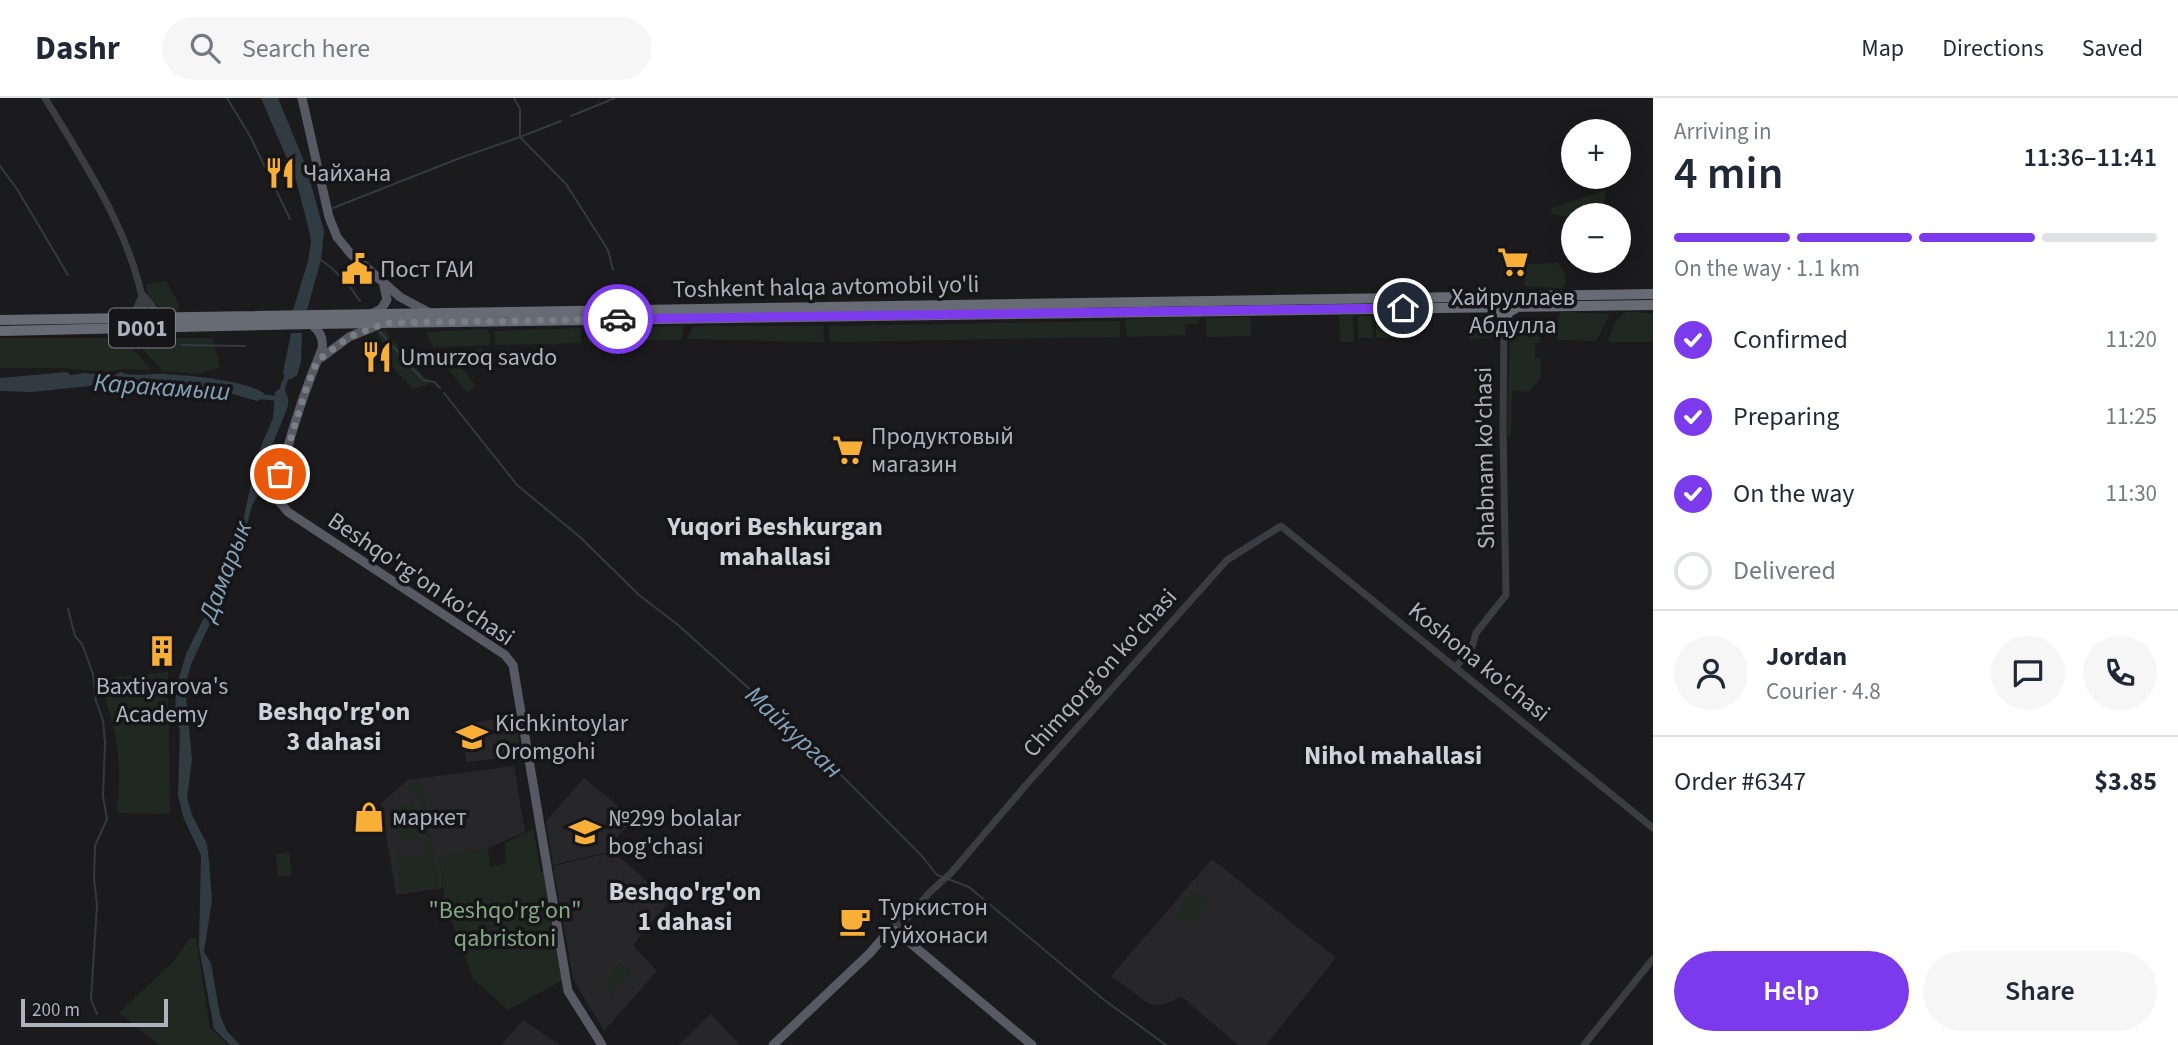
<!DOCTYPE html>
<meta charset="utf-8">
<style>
:root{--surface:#fff;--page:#f6f6f7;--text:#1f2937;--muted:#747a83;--line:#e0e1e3;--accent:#7c3aed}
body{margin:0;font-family:"Source Sans 3",sans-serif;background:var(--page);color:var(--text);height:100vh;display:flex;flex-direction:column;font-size:26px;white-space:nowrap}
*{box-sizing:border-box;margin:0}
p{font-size:23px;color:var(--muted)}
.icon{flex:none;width:38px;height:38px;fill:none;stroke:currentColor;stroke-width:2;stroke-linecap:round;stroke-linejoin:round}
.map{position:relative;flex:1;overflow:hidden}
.panel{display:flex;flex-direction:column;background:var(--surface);width:525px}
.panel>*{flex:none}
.controls{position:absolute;left:1561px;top:21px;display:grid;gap:14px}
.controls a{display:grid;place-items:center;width:70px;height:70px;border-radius:50%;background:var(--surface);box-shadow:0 4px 18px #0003;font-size:35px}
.scale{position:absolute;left:21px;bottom:18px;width:147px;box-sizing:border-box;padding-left:7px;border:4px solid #adb3bd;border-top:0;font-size:19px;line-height:24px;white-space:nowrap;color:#adb3bd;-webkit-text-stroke:5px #161618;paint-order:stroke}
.pin{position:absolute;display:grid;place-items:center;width:60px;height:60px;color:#fff;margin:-30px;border:4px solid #fff;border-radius:50%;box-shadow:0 2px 7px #0007}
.courier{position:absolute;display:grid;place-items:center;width:70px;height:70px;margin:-35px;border:5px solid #7c3aed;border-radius:50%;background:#fff;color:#222;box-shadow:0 2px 9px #0007}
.summary em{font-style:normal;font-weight:600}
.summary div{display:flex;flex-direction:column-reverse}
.summary{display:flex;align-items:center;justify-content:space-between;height:119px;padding:0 21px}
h1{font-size:46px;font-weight:600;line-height:52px}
.bar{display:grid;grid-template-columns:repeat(4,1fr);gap:10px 7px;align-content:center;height:84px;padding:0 21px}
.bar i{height:9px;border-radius:5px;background:var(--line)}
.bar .selected{background:var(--accent)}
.bar p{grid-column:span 4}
.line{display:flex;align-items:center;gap:18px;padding:0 21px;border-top:2px solid var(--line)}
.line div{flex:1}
.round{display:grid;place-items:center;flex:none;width:74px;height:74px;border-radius:37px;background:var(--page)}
ol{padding:0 21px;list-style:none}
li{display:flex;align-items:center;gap:21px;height:77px}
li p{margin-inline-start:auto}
li .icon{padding:7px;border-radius:50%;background:var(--accent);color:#fff;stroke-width:4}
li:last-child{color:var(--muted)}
li i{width:38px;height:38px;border:4px solid var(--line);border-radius:50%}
.primary-button{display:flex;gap:14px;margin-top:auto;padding:14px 21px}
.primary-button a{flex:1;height:80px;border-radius:42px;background:var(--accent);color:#fff;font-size:28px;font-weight:600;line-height:80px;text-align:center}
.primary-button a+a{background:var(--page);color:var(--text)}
header{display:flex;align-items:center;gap:42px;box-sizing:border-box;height:98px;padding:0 35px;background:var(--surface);border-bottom:2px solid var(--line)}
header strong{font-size:33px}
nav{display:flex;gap:38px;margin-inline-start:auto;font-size:24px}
.search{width:490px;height:63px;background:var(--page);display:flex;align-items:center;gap:18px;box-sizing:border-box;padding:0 24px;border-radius:38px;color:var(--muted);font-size:26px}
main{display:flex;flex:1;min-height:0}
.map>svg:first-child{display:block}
.built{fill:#27272a}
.green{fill:#202921}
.water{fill:#303b42}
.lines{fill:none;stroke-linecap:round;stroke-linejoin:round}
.stream{stroke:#303b42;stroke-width:2}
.canal{stroke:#303b42;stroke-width:5}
.minor{stroke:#3c3d42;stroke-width:7}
.major{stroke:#575a62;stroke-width:9}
.highway{stroke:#676b74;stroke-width:10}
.done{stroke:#7a7e85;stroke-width:7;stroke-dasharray:0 12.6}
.route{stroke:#7c3aed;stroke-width:9}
.labels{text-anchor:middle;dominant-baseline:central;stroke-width:7;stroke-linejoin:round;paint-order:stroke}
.shield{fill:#161618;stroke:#80848c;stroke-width:2}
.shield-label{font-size:23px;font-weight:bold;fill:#adb3bd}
.poi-label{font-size:24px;fill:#adb3bd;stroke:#161618;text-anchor:start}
.street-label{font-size:24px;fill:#adb3bd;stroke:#161618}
.park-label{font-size:24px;fill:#84a884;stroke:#161618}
.water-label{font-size:26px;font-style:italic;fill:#84a2b8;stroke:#161618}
.neighbourhood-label{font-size:26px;font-weight:bold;fill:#ced2d9;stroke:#161618}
</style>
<header>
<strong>Dashr</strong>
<div class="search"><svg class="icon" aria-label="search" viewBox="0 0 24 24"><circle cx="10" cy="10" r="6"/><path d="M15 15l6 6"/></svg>Search here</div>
<nav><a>Map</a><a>Directions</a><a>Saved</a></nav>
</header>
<main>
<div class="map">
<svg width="1653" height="947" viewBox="0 0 1653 947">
<rect width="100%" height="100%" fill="#1b1b1d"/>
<path class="built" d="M 516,619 L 521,658 L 466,664 L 462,626 Z
M 514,668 L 525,734 L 488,750 L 439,759 L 443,790 L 396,797 L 381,705 L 408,682 Z
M 584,680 L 634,721 L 611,746 L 612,753 L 553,767 L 546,723 Z
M 614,754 L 669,803 L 633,847 L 657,873 L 604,933 L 573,881 L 553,768 Z
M 1212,761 L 1336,860 L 1266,947 L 1238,947 L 1182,899 L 1161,907 L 1149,906 L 1111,878 Z
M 711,916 L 740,947 L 679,947 L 703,923 Z
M 523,922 L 560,947 L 501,947 Z"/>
<path class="green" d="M 1606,92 L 1602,117 L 1573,117 L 1573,120 L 1553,116 L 1550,111 Z
M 1558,165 L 1564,173 L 1566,185 L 1563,190 L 1524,188 L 1527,166 Z
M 166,183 L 179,207 L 177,214 C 157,207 149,208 146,186 Z
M 1561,214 L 1610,216 L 1596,243 L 1557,242 L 1558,220 Z
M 1625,214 L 1653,215 L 1653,244 L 1607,244 L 1616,223 Z
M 1353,217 L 1354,244 L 1340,244 L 1339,218 Z
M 1376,217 L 1396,217 L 1396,240 L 1376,240 Z
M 1201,218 L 1198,226 L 1185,226 L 1186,237 L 1127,239 L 1125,224 L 1127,221 Z
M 1358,218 L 1372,218 L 1373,240 L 1358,240 Z
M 1250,219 L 1251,238 L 1206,239 L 1206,220 Z
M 1512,220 L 1531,220 L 1539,228 L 1541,245 L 1535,245 L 1535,260 L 1540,260 L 1541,280 L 1528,294 L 1512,292 L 1511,337 L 1507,337 C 1507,299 1510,262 1510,224 Z
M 1120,223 L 1120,239 L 830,244 L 829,228 Z
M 1468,226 L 1493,226 L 1493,240 L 1469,241 Z
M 684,228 L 681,242 L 629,243 L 628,230 Z
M 693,228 L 823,228 L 824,244 L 688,241 Z
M 581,230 L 581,245 L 495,247 L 494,233 Z
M 621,230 L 622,244 L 588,245 L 587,231 Z
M 384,231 L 430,286 L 413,291 L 386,262 L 393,256 L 377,238 L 378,234 Z
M 486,231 L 491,238 L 489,247 L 437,249 L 433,249 L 426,234 Z
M 0,240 L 123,240 L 152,272 L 123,271 L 108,274 L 61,270 L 0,270 Z
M 137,240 L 213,240 L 220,270 L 199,276 L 163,273 L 136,244 Z
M 484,251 L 485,264 L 459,266 L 475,287 L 467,295 L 439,259 L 444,254 Z
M 168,574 L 170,716 L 117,715 C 122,670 119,640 104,598 L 116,579 Z
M 422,685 L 440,788 L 400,794 L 395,753 L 409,760 C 411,760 419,758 420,757 C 431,749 424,712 419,701 C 416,695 412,692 407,690 L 413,686 Z
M 412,705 L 418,741 L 401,744 L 395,708 Z
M 533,731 L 541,774 L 545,774 L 563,882 L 508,912 L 473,881 L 458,838 L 446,812 L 439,759 L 488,750 L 490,769 L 506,765 L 505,745 Z
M 289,754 L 292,777 L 278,779 L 276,756 Z
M 1194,793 L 1209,805 L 1190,828 L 1175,816 Z
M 190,840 L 196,840 L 210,930 L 228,947 L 160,947 L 119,915 L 173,864 Z
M 620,864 L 632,874 L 613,897 L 601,887 Z"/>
<path class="water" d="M 261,0 L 278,0 L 306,68 L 324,133 L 321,162 L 307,212 L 293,212 L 308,163 L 311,143 L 309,132 L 296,82 Z
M 291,235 L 302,235 L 301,264 L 297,277 L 291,281 L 285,280 L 283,274 Z
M 67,274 L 70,277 L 86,275 L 113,278 L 121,274 C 133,280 152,275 165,276 C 190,277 245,283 264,295 L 262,301 L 257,303 L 226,294 L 187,289 L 152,289 L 113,282 L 89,288 L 32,294 L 0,293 L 0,280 Z
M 279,291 L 285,293 C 289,300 289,303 287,311 L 265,365 L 260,393 L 252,408 L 232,479 L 192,564 L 185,586 L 192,662 L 187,700 L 192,717 L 207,746 L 209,763 L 212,802 L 204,854 L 211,865 L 220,917 L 227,933 L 240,947 L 230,947 L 214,931 L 199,849 L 201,757 L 184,721 L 178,698 L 180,633 L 175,617 L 176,590 L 186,556 L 221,485 L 242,428 L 257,358 L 273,320 L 275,294 Z"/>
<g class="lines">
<path class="stream" d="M 227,0 L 250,38 L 290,121
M 514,0 L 520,11 L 520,39 L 566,86 L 608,152 L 613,172
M 571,18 L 615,0
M 0,68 L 17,91 L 68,177
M 333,110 L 460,60 L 520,39 L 561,23
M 320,161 C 337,173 349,186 360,203
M 380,234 L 423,282 L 434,284 L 440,290
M 140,245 L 165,246
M 181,247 L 245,248
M 444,295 L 517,387 L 580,439 L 639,497 L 678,527 L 801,637 L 921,757 L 937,777 L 943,779
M 68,511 L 75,538 L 82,546 L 93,576 L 96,603 L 103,622 L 105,645 L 103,698 L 107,721 L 95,748 L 94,780 L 97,807 L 91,901 L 97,916
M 948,781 L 969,789 L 1103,901 L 1166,947"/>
<path class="canal" d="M 282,297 L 283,288 L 288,276
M 256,298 L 281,301"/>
<path class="minor" d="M 45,0 C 87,70 134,137 146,220
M 143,197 L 155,212 L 164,218
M 129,220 L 136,212 L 142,198
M 1456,569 L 1472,549 L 1476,535 L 1506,497 L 1503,333 L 1504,222
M 891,831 L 911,809
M 896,833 L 930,794 L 951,775 L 1026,687 L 1227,462 L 1281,428 L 1653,730
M 1584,947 L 1653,861"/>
<path class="major" d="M 302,0 L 329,119 L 337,139 L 350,155 L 400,199 L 428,214
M 373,215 L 381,211 L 387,202 L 384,188
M 311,226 C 319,233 324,239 322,251 C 307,286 295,322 285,359 C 281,372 276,387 277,401 L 288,414 L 505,557 L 513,567 L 568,893 L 602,947
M 321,260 L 349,239 L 378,227
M 891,831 L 896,833 L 1032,947
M 773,947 L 869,856 L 891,831"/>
<path class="highway" d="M 1492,209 L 1500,214 L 1504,222 L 1509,214 L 1518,209
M 0,222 L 1653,196
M 0,233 L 311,226 L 1653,207"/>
</g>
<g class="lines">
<path class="done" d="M 280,376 L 305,294 L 317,263 L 349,239 L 386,225 L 618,221"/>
<path class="route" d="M 618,221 L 1403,210"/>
</g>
<defs>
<symbol id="restaurant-bare" viewBox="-9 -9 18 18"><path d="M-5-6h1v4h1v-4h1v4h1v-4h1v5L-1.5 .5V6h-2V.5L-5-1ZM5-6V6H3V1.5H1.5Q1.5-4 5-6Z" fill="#f8af38" stroke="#161618" stroke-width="2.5" paint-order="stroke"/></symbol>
<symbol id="supermarket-bare" viewBox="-9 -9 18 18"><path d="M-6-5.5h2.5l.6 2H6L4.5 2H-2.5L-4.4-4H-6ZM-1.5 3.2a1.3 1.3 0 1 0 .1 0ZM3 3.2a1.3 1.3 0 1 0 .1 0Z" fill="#f8af38" stroke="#161618" stroke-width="2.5" paint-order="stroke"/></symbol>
<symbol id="civic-bare" viewBox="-9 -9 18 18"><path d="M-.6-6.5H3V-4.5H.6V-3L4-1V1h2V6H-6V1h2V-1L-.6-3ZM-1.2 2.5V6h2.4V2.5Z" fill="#f8af38" stroke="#161618" stroke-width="2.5" paint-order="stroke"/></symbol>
<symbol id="building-bare" viewBox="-9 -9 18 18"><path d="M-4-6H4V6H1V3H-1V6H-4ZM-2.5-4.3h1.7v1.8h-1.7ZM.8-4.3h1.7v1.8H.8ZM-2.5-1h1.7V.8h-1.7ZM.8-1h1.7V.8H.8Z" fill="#f8af38" stroke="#161618" stroke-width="2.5" paint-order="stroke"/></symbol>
<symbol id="school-bare" viewBox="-9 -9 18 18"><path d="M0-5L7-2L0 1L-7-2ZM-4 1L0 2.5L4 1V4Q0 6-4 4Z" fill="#f8af38" stroke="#161618" stroke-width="2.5" paint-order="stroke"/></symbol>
<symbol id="shop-bare" viewBox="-9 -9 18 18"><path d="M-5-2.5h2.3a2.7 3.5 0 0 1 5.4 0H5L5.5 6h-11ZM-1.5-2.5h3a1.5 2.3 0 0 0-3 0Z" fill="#f8af38" stroke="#161618" stroke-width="2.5" paint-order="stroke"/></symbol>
<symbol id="cafe-bare" viewBox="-9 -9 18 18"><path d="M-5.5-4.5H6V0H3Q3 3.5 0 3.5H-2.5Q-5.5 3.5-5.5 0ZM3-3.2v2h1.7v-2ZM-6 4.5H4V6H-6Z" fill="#f8af38" stroke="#161618" stroke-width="2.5" paint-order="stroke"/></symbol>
</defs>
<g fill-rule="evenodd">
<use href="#restaurant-bare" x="258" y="53" width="44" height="44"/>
<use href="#supermarket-bare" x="1491" y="142" width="44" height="44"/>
<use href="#civic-bare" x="335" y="149" width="44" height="44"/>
<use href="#restaurant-bare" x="355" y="237" width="44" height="44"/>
<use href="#supermarket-bare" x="826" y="330" width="44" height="44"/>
<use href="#building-bare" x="140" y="531" width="44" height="44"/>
<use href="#school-bare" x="450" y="617" width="44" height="44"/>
<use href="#shop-bare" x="347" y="697" width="44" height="44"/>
<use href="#school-bare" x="563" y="712" width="44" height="44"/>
<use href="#cafe-bare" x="833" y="801" width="44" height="44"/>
</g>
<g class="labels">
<rect class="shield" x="109" y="210.5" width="66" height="39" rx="5"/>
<g class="shield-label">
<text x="142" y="230">D001</text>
</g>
<g class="poi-label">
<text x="303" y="75">Чайхана</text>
<text x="380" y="171">Пост ГАИ</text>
<text x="1513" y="199" text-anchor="middle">Хайруллаев<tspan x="1513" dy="28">Абдулла</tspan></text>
<text x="400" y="259">Umurzoq savdo</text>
<text x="871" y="338">Продуктовый<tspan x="871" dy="28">магазин</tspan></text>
<text x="162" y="588" text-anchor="middle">Baxtiyarova's<tspan x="162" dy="28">Academy</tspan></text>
<text x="495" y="625">Kichkintoylar<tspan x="495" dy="28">Oromgohi</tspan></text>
<text x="392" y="719">маркет</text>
<text x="608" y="720">№299 bolalar<tspan x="608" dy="28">bog'chasi</tspan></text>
<text x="878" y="809">Туркистон<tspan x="878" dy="28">Туйхонаси</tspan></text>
</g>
<g class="street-label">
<text transform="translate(826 189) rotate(-1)">Toshkent halqa avtomobil yo'li</text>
<text transform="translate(1485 360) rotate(-91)">Shabnam ko'chasi</text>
<text transform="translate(421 481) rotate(34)">Beshqo'rg'on ko'chasi</text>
<text transform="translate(1479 564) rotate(39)">Koshona ko'chasi</text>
<text transform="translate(1100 575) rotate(-48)">Chimqorg'on ko'chasi</text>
</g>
<g class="park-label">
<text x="505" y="812">"Beshqo'rg'on"<tspan x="505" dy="28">qabristoni</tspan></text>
</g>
<g class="water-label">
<text transform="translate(162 289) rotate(4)">Каракамыш</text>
<text transform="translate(225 473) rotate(-69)">Дамарык</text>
<text transform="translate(794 634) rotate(43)">Майкурган</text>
</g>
<g class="neighbourhood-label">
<text x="775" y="428">Yuqori Beshkurgan<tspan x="775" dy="30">mahallasi</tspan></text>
<text x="334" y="613">Beshqo'rg'on<tspan x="334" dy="30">3 dahasi</tspan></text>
<text x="1393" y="657">Nihol mahallasi</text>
<text x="685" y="793">Beshqo'rg'on<tspan x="685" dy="30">1 dahasi</tspan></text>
</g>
</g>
</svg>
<div class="controls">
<a>+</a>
<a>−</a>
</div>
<div class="scale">200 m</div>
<div class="pin" style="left:280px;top:376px;background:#ea580c"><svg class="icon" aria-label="bag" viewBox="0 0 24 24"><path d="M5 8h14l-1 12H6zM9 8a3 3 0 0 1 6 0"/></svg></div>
<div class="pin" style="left:1403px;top:210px;background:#1f2937"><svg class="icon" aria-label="home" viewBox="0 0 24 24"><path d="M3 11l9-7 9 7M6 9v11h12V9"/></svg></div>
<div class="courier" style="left:618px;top:221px"><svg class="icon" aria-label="car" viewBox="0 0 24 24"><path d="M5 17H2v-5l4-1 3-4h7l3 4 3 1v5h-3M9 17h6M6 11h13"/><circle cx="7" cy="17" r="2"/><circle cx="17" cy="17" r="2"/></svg></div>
</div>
<section class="panel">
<div class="summary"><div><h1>4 min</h1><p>Arriving in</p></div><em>11:36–11:41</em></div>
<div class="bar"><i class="selected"></i><i class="selected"></i><i class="selected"></i><i></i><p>On the way · 1.1 km</p></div>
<ol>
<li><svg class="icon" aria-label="check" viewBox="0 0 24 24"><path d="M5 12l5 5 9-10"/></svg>Confirmed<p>11:20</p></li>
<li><svg class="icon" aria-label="check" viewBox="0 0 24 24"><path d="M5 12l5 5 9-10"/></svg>Preparing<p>11:25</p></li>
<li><svg class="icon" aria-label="check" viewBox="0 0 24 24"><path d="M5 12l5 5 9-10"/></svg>On the way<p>11:30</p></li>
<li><i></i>Delivered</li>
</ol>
<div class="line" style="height:126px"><a class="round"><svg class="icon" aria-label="person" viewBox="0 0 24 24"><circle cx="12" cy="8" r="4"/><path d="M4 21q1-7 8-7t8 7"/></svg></a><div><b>Jordan</b><p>Courier · 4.8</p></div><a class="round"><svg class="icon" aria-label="chat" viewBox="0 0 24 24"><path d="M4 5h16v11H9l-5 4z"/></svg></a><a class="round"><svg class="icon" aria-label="phone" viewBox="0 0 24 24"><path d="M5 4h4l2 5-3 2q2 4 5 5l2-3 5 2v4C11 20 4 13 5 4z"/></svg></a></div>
<div class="line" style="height:91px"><div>Order #6347</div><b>$3.85</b></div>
<div class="primary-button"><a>Help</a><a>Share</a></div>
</section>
</main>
